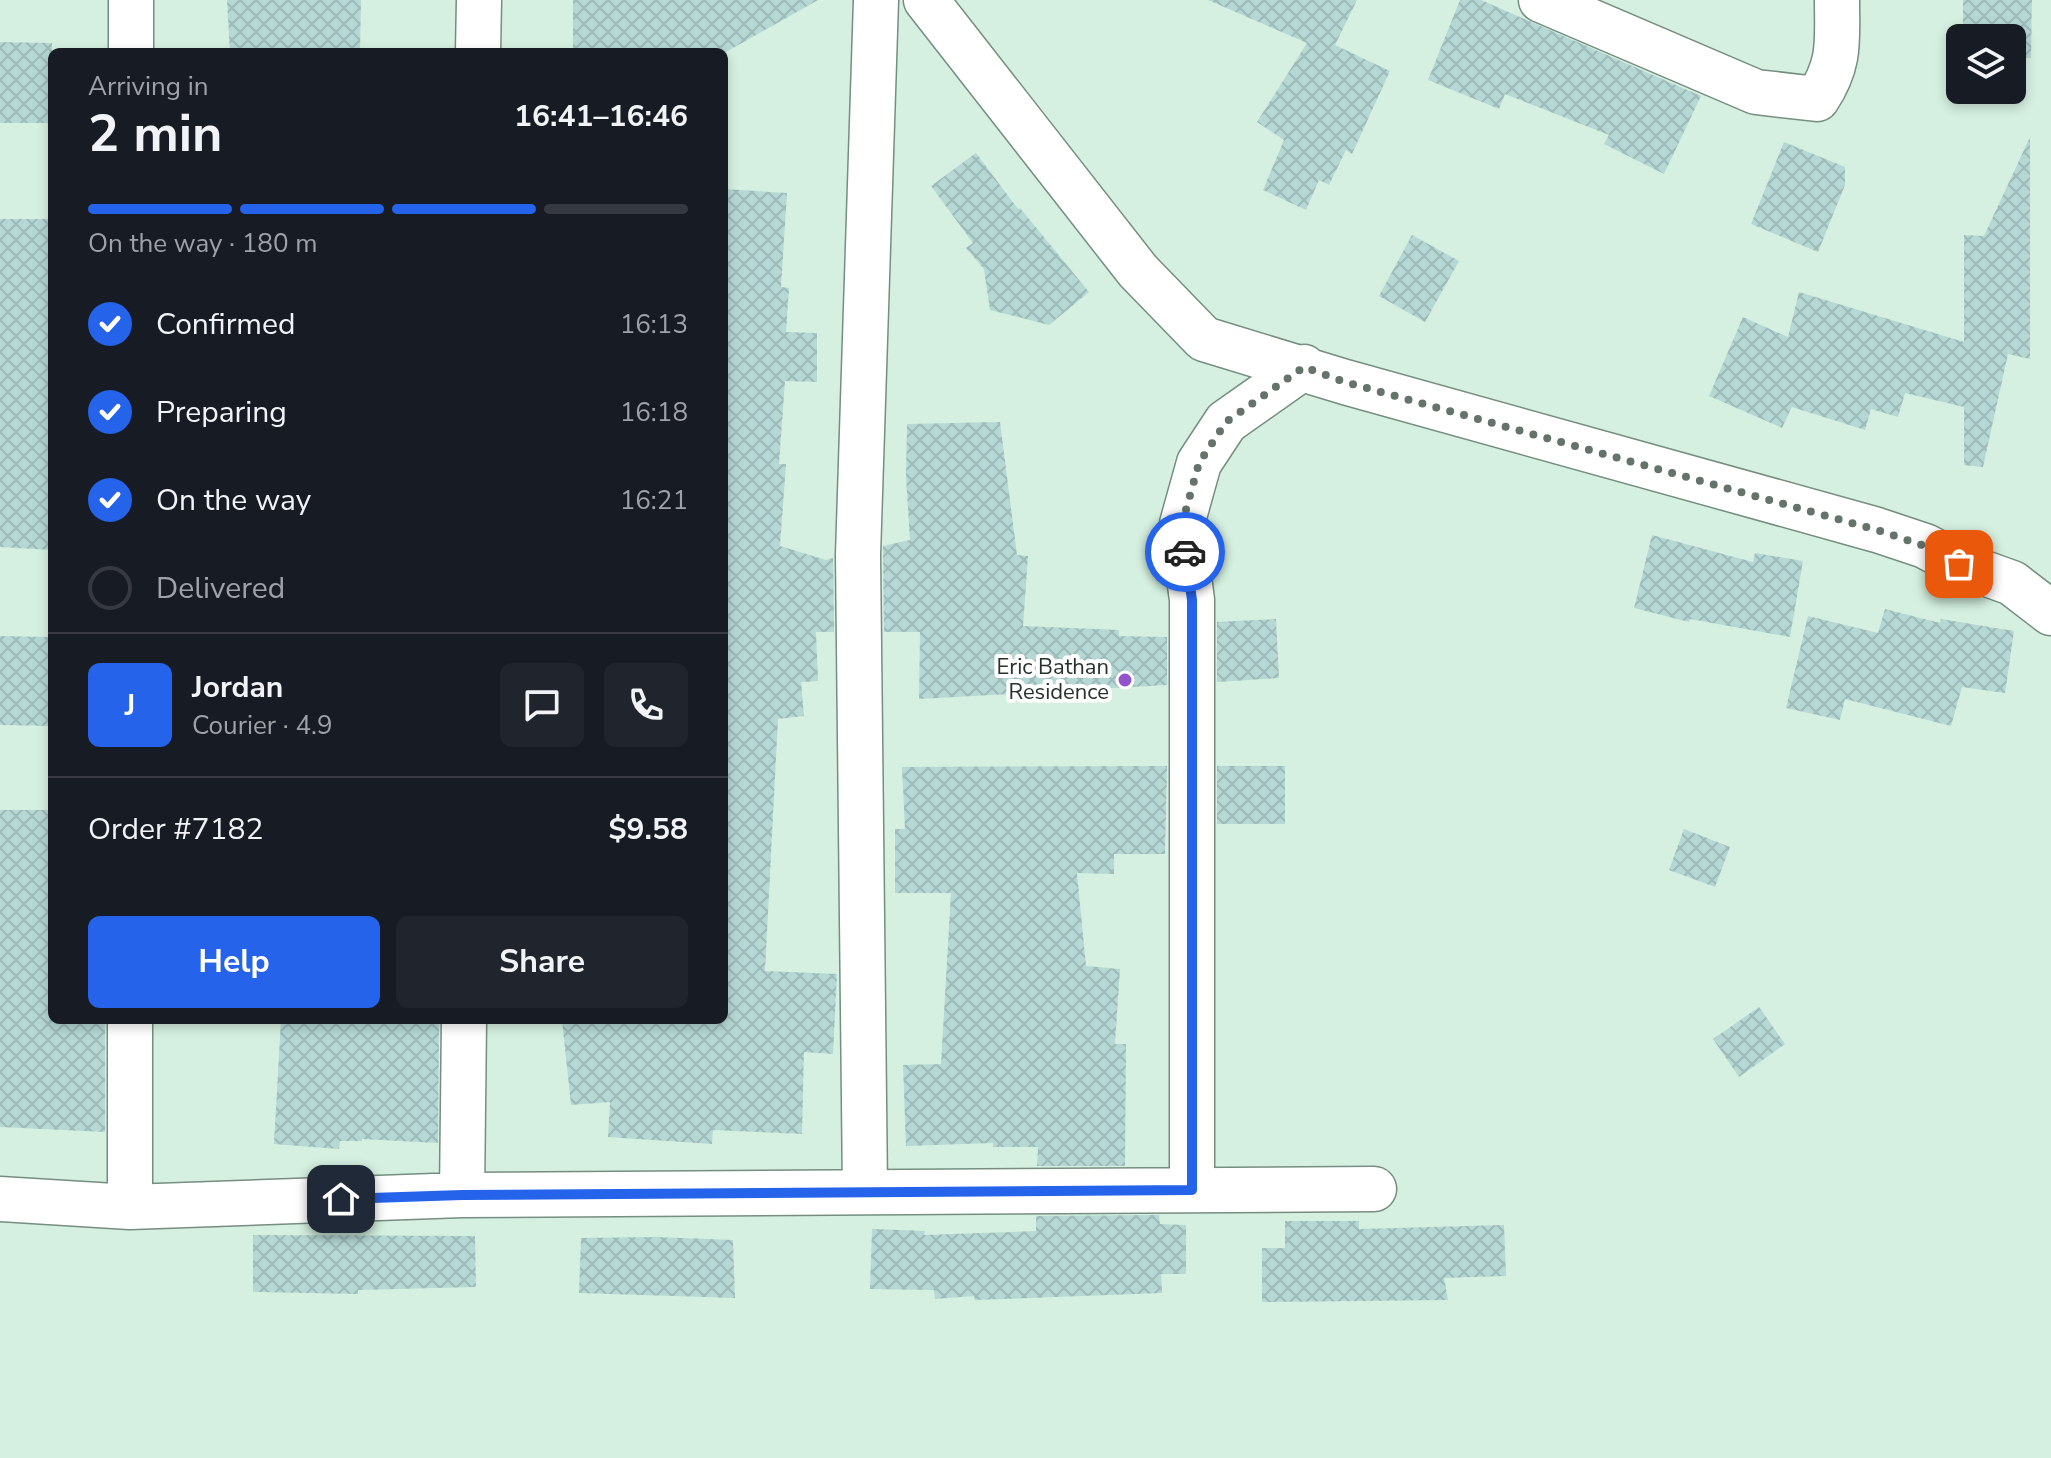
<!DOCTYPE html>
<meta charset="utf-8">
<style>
:root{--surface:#171b24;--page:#20242c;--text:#f1f3f6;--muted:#9ea1a6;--line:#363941;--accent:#2563eb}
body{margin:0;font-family:"Nunito Sans",sans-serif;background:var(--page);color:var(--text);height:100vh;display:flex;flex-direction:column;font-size:30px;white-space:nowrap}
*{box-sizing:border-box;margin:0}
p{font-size:26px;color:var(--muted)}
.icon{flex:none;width:44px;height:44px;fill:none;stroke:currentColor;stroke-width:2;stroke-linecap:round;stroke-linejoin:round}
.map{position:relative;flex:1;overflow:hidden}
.details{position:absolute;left:48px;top:48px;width:680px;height:976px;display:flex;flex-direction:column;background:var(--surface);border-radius:12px;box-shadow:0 4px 12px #0003}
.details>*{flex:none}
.fabs{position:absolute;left:1946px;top:24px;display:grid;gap:16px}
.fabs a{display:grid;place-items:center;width:80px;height:80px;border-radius:12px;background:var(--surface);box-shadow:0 4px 12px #0003;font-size:40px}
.pin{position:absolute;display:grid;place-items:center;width:68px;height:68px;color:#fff;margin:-34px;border-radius:16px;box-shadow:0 4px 12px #0006}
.courier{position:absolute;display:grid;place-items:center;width:80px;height:80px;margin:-40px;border:6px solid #2563eb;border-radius:50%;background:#fff;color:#222;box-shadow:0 2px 10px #0007}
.head em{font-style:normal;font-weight:700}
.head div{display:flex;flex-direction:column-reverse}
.head{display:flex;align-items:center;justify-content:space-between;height:136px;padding:0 40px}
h1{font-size:52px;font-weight:700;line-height:60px}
.bar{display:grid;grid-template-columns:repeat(4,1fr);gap:12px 8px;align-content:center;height:96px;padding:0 40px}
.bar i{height:10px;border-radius:6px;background:var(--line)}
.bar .active{background:var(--accent)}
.bar p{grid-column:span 4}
.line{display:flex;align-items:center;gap:20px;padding:0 40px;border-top:2px solid var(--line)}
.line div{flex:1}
.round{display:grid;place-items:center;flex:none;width:84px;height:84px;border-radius:12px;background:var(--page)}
ol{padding:0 40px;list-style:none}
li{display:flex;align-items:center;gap:24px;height:88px}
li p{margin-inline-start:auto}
li .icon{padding:8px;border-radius:50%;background:var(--accent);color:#fff;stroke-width:4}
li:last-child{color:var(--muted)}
li i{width:44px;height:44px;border:4px solid var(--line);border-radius:50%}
.action{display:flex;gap:16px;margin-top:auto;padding:16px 40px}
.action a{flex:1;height:92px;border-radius:12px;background:var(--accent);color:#fff;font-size:32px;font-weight:700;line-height:92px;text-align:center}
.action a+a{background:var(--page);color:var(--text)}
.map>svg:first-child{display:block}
.building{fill:url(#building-cross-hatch)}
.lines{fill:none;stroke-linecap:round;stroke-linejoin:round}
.minor-casing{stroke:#758e7f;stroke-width:47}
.minor{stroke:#fff;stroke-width:44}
.done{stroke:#65746b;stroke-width:8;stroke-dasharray:0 14.4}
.route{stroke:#2563eb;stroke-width:10}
.poi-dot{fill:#9355cb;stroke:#fff;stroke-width:3}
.labels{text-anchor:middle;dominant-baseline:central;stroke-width:8;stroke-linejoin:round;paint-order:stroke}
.poi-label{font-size:22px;fill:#28322c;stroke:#fff;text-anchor:end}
</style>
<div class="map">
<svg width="2051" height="1458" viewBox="0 0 2051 1458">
<defs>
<pattern id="building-cross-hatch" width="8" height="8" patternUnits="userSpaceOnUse" patternTransform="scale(2)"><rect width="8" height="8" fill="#b6d8d5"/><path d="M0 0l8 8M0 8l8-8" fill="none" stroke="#9cbab7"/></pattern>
</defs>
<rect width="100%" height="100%" fill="#d5f0e0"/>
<path class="building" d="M 227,0 L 361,0 L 360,52 L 230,52 Z
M 573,0 L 818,0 L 726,52 L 573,52 Z
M 1208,0 L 1357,0 L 1335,45 L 1390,71 L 1352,154 L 1346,150 L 1329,185 L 1319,180 L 1306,210 L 1263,190 L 1284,140 L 1257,122 L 1307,43 Z
M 1460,0 L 1481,0 L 1701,96 L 1664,174 L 1604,144 L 1609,135 L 1505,94 L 1499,109 L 1428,80 Z
M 1963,0 L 2032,0 L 2031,58 L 2012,57 L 2012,38 L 1963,38 Z
M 0,42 L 52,43 L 52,123 L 0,123 Z
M 2030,137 L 2030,359 L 2008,354 L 1983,467 L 1964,465 L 1964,407 L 1905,393 L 1898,417 L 1871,409 L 1865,430 L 1792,407 L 1782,428 L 1709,396 L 1743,317 L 1788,337 L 1799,292 L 1964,342 L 1964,235 L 1984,236 Z
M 1784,142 L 1845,167 L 1845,185 L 1818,252 L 1751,224 Z
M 976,153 L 1018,209 L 1020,208 L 1089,292 L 1049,325 L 990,310 L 984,269 L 966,248 L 973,243 L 931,186 Z
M 724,189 L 787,193 L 781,287 L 789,288 L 786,332 L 817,333 L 817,382 L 785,381 L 779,464 L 786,464 L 780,546 L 826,560 L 833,558 L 834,632 L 816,632 L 818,681 L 801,682 L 804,716 L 778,719 L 765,971 L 837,974 L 833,1054 L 804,1052 L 802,1134 L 713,1130 L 712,1144 L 608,1137 L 610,1102 L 571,1105 L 562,1020 L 724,1020 Z
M 0,219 L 52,219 L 52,550 L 0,547 Z
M 1412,235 L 1459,261 L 1425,322 L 1379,296 Z
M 1000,422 L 1017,555 L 1028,556 L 1023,626 L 1119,630 L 1119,636 L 1167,637 L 1167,685 L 919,699 L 920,632 L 884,632 L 883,546 L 910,540 L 906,477 L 907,424 Z
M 1652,535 L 1753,562 L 1755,553 L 1803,561 L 1790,637 L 1690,619 L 1689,622 L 1634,608 Z
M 1885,609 L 1940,623 L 1941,619 L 2014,631 L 2005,693 L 1962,687 L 1951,726 L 1845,699 L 1840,720 L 1786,708 L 1808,616 L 1878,633 Z
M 1276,619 L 1279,678 L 1217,682 L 1217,622 Z
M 0,636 L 52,637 L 52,726 L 0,725 Z
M 1167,766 L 1165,854 L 1114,854 L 1114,874 L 1077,873 L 1086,966 L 1120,969 L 1115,1044 L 1126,1044 L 1125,1166 L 1037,1166 L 1038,1147 L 993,1147 L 993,1143 L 906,1146 L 903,1065 L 941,1064 L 951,893 L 895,893 L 895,829 L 905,829 L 902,767 Z
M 1217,766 L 1285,766 L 1285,824 L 1217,824 Z
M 0,810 L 52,810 L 52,1020 L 105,1020 L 105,1132 L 0,1127 Z
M 1684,829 L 1730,847 L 1715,887 L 1669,870 Z
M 1759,1007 L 1785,1044 L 1739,1077 L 1713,1039 Z
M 281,1020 L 439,1020 L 438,1143 L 362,1139 L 362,1141 L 340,1141 L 339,1149 L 274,1144 Z
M 1159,1215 L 1160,1224 L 1186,1225 L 1186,1274 L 1161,1274 L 1162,1293 L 975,1300 L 974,1296 L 935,1299 L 934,1290 L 870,1289 L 872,1229 L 925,1231 L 924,1235 L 1036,1231 L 1036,1216 Z
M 1285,1221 L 1359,1221 L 1359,1229 L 1504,1225 L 1506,1276 L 1444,1278 L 1448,1300 L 1262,1302 L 1262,1248 L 1285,1248 Z
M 253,1235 L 475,1236 L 476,1287 L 358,1290 L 358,1294 L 253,1292 Z
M 655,1237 L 733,1240 L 735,1298 L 579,1293 L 581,1238 Z"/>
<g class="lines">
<defs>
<path id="minor" d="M 926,0 L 1138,271 L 1204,339 L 1345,382 L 1877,530 L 1925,546 L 1959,564 L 2012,583 L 2051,613
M 1541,0 L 1756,92 L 1817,99 C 1841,63 1837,41 1837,0
M 131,52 L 131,0
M 478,52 L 479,0
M 130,1020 L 130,1207 L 462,1195 L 1374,1189
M 1192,1190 L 1192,600 L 1182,524 L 1199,463 L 1226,422 L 1304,367
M 865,1191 L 858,555 L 876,0
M 462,1195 L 464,1020
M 0,1199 L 130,1207"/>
</defs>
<use href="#minor" class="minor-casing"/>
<use href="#minor" class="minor"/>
</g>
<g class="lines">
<path class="done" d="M 1185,552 L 1182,524 L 1199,463 L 1226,422 L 1304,367 L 1345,382 L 1877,530 L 1925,546 L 1959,564"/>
<path class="route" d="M 341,1199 L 462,1195 L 1192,1190 L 1192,600 L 1185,552"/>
</g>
<circle class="poi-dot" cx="1125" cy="680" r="8"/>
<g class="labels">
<g class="poi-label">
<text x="1109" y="667">Eric Bathan<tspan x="1109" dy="25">Residence</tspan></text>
</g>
</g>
</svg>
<div class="fabs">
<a><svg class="icon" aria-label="layers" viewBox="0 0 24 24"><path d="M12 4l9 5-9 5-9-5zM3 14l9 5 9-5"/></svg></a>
</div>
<div class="pin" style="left:1959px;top:564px;background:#ea580c"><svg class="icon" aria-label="bag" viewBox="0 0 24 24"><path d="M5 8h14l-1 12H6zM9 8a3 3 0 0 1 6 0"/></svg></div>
<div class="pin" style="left:341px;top:1199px;background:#1f2937"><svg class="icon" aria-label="home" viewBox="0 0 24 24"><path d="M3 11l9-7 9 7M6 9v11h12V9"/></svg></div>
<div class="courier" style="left:1185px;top:552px"><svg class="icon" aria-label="car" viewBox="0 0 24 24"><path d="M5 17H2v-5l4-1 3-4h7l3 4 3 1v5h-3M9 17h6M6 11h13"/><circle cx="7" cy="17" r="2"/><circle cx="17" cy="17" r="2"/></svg></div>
<section class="details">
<div class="head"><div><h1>2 min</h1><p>Arriving in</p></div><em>16:41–16:46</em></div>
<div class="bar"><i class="active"></i><i class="active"></i><i class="active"></i><i></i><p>On the way · 180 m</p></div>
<ol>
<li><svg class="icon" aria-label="check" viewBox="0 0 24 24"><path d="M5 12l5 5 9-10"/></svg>Confirmed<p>16:13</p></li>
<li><svg class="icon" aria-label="check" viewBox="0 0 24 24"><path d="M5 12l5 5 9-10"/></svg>Preparing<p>16:18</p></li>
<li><svg class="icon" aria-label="check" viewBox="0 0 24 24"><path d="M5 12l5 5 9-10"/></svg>On the way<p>16:21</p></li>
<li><i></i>Delivered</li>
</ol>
<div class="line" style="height:144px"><b class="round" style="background:var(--accent);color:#fff">J</b><div><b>Jordan</b><p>Courier · 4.9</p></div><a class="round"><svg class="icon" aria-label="chat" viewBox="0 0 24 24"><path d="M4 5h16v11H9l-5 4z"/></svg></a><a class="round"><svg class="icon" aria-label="phone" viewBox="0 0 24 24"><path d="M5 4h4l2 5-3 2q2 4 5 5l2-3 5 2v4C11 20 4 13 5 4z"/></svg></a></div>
<div class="line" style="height:104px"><div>Order #7182</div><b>$9.58</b></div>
<div class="action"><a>Help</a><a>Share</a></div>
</section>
</div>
